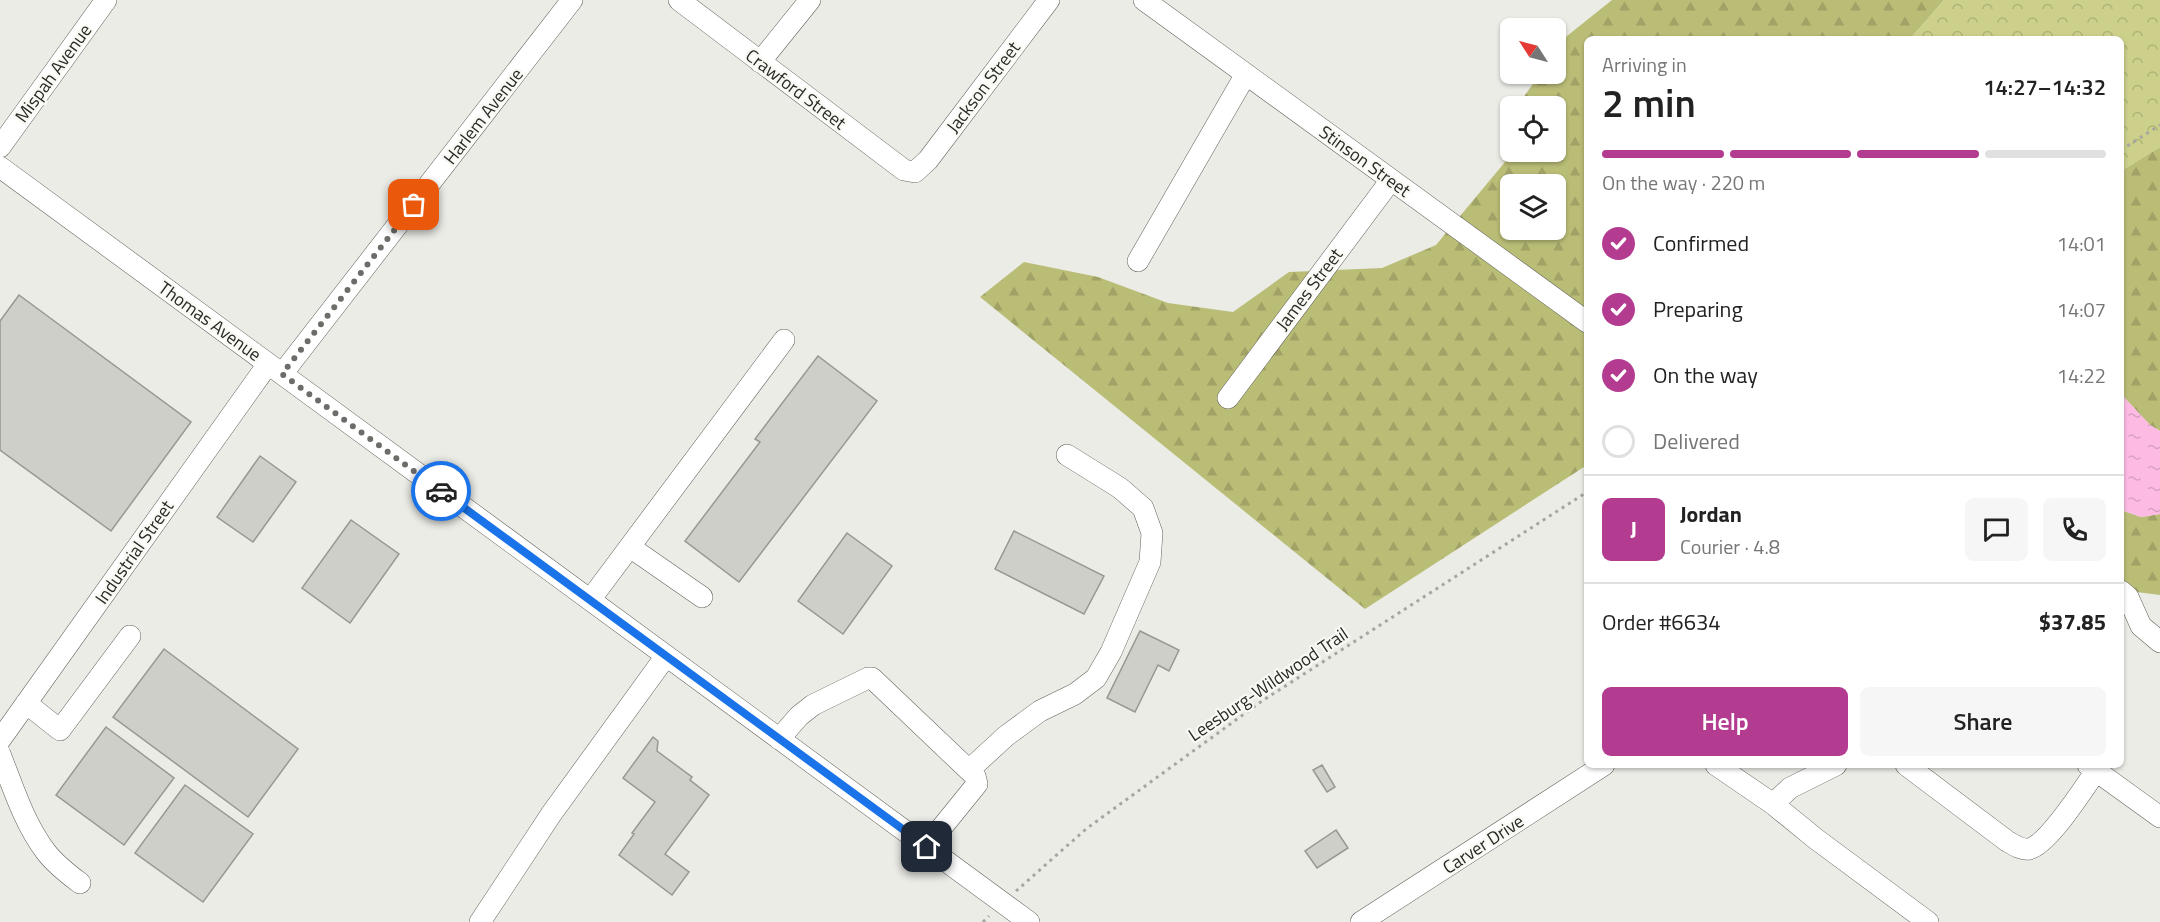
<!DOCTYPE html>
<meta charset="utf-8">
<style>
:root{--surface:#fff;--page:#f6f6f6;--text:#222;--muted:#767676;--line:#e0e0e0;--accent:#b43c90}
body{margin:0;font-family:"Titillium Web",sans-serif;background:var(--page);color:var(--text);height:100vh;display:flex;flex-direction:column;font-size:22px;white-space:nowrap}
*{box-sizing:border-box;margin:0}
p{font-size:20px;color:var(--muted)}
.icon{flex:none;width:33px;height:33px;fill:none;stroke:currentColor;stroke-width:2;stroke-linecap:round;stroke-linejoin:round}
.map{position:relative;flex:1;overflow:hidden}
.drawer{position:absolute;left:1584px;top:36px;width:540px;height:732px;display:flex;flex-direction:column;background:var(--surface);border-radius:9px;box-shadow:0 2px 4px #0004}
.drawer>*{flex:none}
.needle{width:39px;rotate:306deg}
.fabs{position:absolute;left:1500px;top:18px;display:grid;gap:12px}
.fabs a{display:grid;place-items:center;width:66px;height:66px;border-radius:9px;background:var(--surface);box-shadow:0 2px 4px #0004;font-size:30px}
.pin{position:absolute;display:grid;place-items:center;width:51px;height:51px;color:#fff;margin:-26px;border-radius:12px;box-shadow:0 3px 9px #0006}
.courier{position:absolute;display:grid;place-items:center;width:60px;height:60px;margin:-30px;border:4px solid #1a73e8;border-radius:50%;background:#fff;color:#222;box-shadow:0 2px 8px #0007}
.overview em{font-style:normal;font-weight:600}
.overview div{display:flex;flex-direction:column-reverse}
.overview{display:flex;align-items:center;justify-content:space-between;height:102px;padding:0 18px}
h1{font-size:39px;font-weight:600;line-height:45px}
.bar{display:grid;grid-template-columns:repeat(4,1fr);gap:9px 6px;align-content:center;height:72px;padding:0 18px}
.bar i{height:8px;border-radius:4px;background:var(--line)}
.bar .on{background:var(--accent)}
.bar p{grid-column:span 4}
.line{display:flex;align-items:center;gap:15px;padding:0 18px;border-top:2px solid var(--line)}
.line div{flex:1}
.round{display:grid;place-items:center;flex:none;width:63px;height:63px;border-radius:9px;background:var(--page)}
ol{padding:0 18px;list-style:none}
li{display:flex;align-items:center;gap:18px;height:66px}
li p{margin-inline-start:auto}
li .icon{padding:6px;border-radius:50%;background:var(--accent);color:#fff;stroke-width:4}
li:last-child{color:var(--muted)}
li i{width:33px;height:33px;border:3px solid var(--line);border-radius:50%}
.action{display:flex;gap:12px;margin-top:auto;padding:12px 18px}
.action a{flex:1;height:69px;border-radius:9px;background:var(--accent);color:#fff;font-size:24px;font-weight:600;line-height:69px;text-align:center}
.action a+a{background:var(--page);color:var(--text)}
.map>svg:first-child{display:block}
.forest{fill:url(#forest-firs);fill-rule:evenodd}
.park{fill:url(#park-crowns)}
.water{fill:url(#water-ripples)}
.building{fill:#cfcfca;stroke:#989893;stroke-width:1.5}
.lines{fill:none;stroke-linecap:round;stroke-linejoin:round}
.minor-casing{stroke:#62625d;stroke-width:22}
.path{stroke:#a5a6a1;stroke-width:3;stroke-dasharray:3 4.5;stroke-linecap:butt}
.minor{stroke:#fff;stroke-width:21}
.done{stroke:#6c6d69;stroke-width:6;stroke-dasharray:0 10.8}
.route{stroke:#1a73e8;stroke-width:8}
.labels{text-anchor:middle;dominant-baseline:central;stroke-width:4.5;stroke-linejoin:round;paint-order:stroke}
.street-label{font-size:18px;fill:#282826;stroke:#f8f9f3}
</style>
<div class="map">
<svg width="2160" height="922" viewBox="0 0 2160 922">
<defs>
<pattern id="forest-firs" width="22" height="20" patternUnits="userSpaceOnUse" patternTransform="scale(1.5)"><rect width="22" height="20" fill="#babd76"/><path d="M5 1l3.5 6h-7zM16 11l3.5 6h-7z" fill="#a0a266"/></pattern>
<pattern id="park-crowns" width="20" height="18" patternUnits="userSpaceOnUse" patternTransform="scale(1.5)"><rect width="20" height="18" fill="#ccd08a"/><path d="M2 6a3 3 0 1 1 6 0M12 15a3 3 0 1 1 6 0" fill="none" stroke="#afb377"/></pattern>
<pattern id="water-ripples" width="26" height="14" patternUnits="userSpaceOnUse" patternTransform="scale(1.5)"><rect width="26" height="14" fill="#fdbae3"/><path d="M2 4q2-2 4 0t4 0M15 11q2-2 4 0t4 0" fill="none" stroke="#d9a0c3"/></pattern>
</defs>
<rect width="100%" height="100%" fill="#ebece6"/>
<path class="forest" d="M 1612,0 L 1944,0 L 1910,39 L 1587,39 L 1587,465 L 1365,609 L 980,297 L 1024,262 L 1098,277 L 1168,303 L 1233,312 L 1289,272 L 1382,268 L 1436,245 L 1510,156 L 1510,151 L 1556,152 L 1556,106 L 1518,105 L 1540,74 L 1556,74 L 1556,52 L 1567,36 ZM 1510,184 L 1556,184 L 1556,230 L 1510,230 Z
M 2160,147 L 2160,431 L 2150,425 L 2121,394 L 2121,171 Z
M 2121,510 L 2141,517 L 2160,514 L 2160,595 L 2121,590 Z"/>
<path class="park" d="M 1944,0 L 2160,0 L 2160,147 L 2121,171 L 2121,39 L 1910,39 Z"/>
<path class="water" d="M 2121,394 L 2150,425 L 2160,431 L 2160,514 L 2141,517 L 2121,510 Z"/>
<path class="building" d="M 19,295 L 191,422 L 111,531 L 0,450 L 0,321 Z
M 818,356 L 877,401 L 739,582 L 685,541 L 760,442 L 755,439 Z
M 260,456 L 296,482 L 253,542 L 217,517 Z
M 351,520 L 399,554 L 350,623 L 302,588 Z
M 1014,531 L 1104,576 L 1084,614 L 995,569 Z
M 847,533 L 892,566 L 843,634 L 798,601 Z
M 1140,631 L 1179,650 L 1169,671 L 1158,665 L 1135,712 L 1107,698 Z
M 164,649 L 298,749 L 248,817 L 113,717 Z
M 106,727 L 174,778 L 124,845 L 56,795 Z
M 653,737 L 658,741 L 657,751 L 692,777 L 690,780 L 709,795 L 665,854 L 689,872 L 672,895 L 619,855 L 634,834 L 632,833 L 655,802 L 623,778 Z
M 1322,765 L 1335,787 L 1327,792 L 1313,770 Z
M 185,785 L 253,834 L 203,902 L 135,853 Z
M 1336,830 L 1348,848 L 1317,868 L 1305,851 Z"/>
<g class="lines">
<defs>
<path id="minor" d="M 679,0 L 904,170 L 915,172 L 928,160 L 1049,0
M 1144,0 L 1587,322
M 760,62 L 810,0
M 0,147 L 106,0
M 0,167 L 1029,922
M 1138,261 L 1246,74
M 282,374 L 572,0
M 1228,398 L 1391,180
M 630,547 L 702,597
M 2121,591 L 2128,597 L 2141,626 L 2160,642
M 590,600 L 784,340
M 26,703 L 60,730 L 130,636
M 779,739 L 799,716 L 813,705 L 868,678 L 872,678 L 975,776 L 977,784 L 926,847
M 0,740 L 268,364
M 0,754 C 13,787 24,823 46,852 C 55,864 68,874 80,883
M 1716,765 L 1773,804 L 1816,839 L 1928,922
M 1906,765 L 2007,841 C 2014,845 2021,850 2029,849 C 2049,844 2083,789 2096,771
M 2088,765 L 2160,817
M 969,770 L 1006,736 L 1040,711 L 1075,694 L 1096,678 L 1111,652 L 1150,562 L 1152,533 L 1143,508 L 1120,488 L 1067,455
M 1773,804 L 1790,788 L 1836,765
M 480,922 L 552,813 L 666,656
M 1361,922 L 1604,765"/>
</defs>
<use href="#minor" class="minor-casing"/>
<path class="path" d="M 2121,150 L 2160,125
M 1016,891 L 1086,829 L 1262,701 L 1587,492
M 983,922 L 989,916"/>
<use href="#minor" class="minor"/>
</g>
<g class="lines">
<path class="done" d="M 414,205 L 282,374 L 441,491"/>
<path class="route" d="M 441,491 L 927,847"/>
</g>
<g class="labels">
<g class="street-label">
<text transform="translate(53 73) rotate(-54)">Mispah Avenue</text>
<text transform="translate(983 87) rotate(-53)">Jackson Street</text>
<text transform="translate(796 89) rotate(37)">Crawford Street</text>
<text transform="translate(483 116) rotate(-52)">Harlem Avenue</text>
<text transform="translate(1365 161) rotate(36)">Stinson Street</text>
<text transform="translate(1309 289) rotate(-53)">James Street</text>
<text transform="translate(210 321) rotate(36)">Thomas Avenue</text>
<text transform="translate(134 552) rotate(-55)">Industrial Street</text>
<text transform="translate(1268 684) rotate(-34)">Leesburg-Wildwood Trail</text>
<text transform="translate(1483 844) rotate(-33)">Carver Drive</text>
</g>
</g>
</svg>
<div class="fabs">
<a><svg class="needle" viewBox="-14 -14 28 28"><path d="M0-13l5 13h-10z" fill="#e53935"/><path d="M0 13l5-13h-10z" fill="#767676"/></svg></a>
<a><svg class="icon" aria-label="locate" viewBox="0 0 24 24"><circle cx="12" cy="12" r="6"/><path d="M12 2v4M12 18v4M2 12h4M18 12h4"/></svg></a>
<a><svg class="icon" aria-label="layers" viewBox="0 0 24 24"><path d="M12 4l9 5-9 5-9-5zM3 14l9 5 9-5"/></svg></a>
</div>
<div class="pin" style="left:414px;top:205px;background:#ea580c"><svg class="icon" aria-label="bag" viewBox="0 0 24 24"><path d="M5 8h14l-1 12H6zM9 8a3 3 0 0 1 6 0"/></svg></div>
<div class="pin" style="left:927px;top:847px;background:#1f2937"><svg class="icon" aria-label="home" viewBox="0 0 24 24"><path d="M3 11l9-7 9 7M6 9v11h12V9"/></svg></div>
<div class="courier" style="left:441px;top:491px"><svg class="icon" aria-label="car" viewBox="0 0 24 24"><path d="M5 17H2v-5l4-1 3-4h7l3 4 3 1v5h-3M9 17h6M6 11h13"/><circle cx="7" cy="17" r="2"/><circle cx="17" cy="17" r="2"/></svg></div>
<section class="drawer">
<div class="overview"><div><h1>2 min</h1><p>Arriving in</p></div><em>14:27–14:32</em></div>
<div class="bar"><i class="on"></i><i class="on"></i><i class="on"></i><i></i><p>On the way · 220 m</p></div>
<ol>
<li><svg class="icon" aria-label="check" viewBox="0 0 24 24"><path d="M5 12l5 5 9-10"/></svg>Confirmed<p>14:01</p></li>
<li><svg class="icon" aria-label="check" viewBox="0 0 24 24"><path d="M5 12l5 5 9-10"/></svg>Preparing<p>14:07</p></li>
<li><svg class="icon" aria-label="check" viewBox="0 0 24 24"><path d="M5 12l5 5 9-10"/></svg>On the way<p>14:22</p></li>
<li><i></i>Delivered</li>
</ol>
<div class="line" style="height:108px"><b class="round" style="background:var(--accent);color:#fff">J</b><div><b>Jordan</b><p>Courier · 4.8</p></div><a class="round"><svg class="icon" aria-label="chat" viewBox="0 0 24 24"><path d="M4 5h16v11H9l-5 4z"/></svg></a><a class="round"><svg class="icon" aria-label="phone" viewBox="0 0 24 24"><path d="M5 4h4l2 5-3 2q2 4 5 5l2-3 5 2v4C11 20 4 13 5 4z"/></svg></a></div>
<div class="line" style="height:78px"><div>Order #6634</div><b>$37.85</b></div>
<div class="action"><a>Help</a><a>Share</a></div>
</section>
</div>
